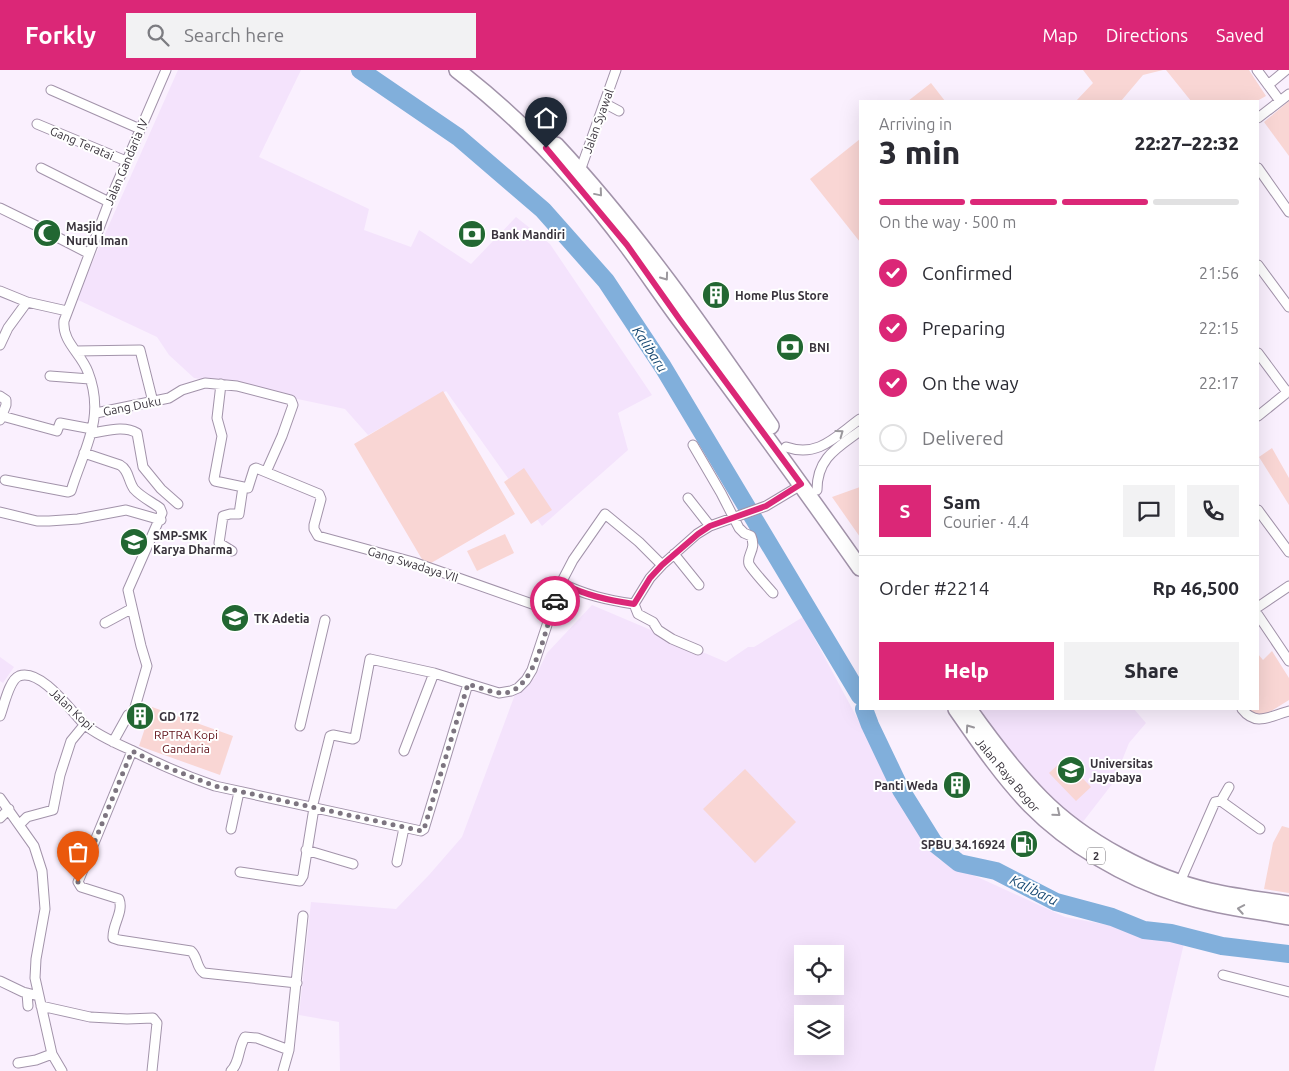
<!DOCTYPE html>
<meta charset="utf-8">
<style>
:root{--surface:#fff;--page:#f2f2f3;--text:#2b2b33;--muted:#7c7c81;--line:#e1e1e2;--accent:#db2777}
body{margin:0;font-family:Ubuntu,sans-serif;background:var(--page);color:var(--text);height:100vh;display:flex;flex-direction:column;font-size:19px;white-space:nowrap}
*{box-sizing:border-box;margin:0}
p{font-size:16px;color:var(--muted)}
.icon{flex:none;width:28px;height:28px;fill:none;stroke:currentColor;stroke-width:2;stroke-linecap:round;stroke-linejoin:round}
.map{position:relative;flex:1;overflow:hidden}
.panel{position:absolute;left:859px;top:30px;width:400px;height:610px;display:flex;flex-direction:column;background:var(--surface);border-radius:0px;box-shadow:0 5px 20px #0002}
.panel>*{flex:none}
.buttons{position:absolute;left:794px;top:875px;display:grid;gap:10px}
.buttons a{display:grid;place-items:center;width:50px;height:50px;border-radius:0px;background:var(--surface);box-shadow:0 5px 20px #0002;font-size:25px}
.pin{position:absolute;display:grid;place-items:center;width:42px;height:42px;color:#fff;margin:-51px -21px;border-radius:50% 50% 50% 0;rotate:-45deg;box-shadow:0 0 5px #0007}
.pin .icon{rotate:45deg}
.courier{position:absolute;display:grid;place-items:center;width:50px;height:50px;margin:-25px;border:4px solid #db2777;border-radius:50%;background:#fff;color:#222;box-shadow:0 1px 6px #0007}
.head em{font-style:normal;font-weight:800}
.head div{display:flex;flex-direction:column-reverse}
.head{display:flex;align-items:center;justify-content:space-between;height:85px;padding:0 20px}
h1{font-size:32px;font-weight:800;line-height:38px}
.bar{display:grid;grid-template-columns:repeat(4,1fr);gap:8px 5px;align-content:center;height:60px;padding:0 20px}
.bar i{height:6px;border-radius:4px;background:var(--line)}
.bar .active{background:var(--accent)}
.bar p{grid-column:span 4}
.line{display:flex;align-items:center;gap:12px;padding:0 20px;border-top:1px solid var(--line)}
.line div{flex:1}
.round{display:grid;place-items:center;flex:none;width:52px;height:52px;border-radius:0px;background:var(--page)}
ol{padding:0 20px;list-style:none}
li{display:flex;align-items:center;gap:15px;height:55px}
li p{margin-inline-start:auto}
li .icon{padding:5px;border-radius:50%;background:var(--accent);color:#fff;stroke-width:4}
li:last-child{color:var(--muted)}
li i{width:28px;height:28px;border:2px solid var(--line);border-radius:50%}
.primary-button{display:flex;gap:10px;margin-top:auto;padding:10px 20px}
.primary-button a{flex:1;height:58px;border-radius:0px;background:var(--accent);color:#fff;font-size:20px;font-weight:800;line-height:58px;text-align:center}
.primary-button a+a{background:var(--page);color:var(--text)}
header{display:flex;align-items:center;gap:30px;box-sizing:border-box;height:70px;padding:0 25px;background:var(--accent);color:#fff}
header strong{font-size:24px}
nav{display:flex;gap:28px;margin-inline-start:auto;font-size:18px}
.search{width:350px;height:45px;background:var(--page);display:flex;align-items:center;gap:12px;box-sizing:border-box;padding:0 18px;border-radius:0px;color:var(--muted);font-size:19px}
.map>svg:first-child{display:block}
.built{fill:#f4e3fc;fill-rule:evenodd}
.green{fill:#f9d6d4}
.lines{fill:none;stroke-linecap:round;stroke-linejoin:round}
.river{stroke:#81afdb;stroke-width:18}
.minor-tunnel{stroke:#d3cad7;stroke-width:9;stroke-dasharray:9 4.5;stroke-linecap:butt}
.minor-casing{stroke:#a293aa;stroke-width:11}
.trunk-casing{stroke:#a293aa;stroke-width:18}
.minor{stroke:#fff;stroke-width:9}
.trunk{stroke:#fff;stroke-width:15}
.oneway{stroke:#9c999e}
.done{stroke:#7d7580;stroke-width:5;stroke-dasharray:0 9}
.route{stroke:#db2777;stroke-width:6}
.labels{text-anchor:middle;dominant-baseline:central;stroke-width:4;stroke-linejoin:round;paint-order:stroke}
.shield{fill:#fff;stroke:#747076;stroke-width:1}
.shield-label{font-size:11px;font-weight:bold;fill:#39333c}
.street-label{font-size:12px;fill:#39333c;stroke:#fff}
.poi-label{font-size:12px;font-weight:bold;fill:#39333c;stroke:#fff;text-anchor:start}
.park-label{font-size:12px;fill:#601118;stroke:#fff}
.water-label{font-size:14px;font-style:italic;fill:#164872;stroke:#fff}
</style>
<header>
<strong>Forkly</strong>
<div class="search"><svg class="icon" aria-label="search" viewBox="0 0 24 24"><circle cx="10" cy="10" r="6"/><path d="M15 15l6 6"/></svg>Search here</div>
<nav><a>Map</a><a>Directions</a><a>Saved</a></nav>
</header>
<div class="map">
<svg width="1289" height="1001" viewBox="0 0 1289 1001">
<rect width="100%" height="100%" fill="#faf0fe"/>
<path class="built" d="M 178,0 L 301,0 L 259,87 L 369,139 L 364,160 L 411,177 L 419,160 L 471,194 L 516,147 L 550,174 L 652,325 L 618,343 L 628,380 L 542,456 L 446,321 L 368,365 L 345,339 L 288,327 L 241,315 L 194,308 L 169,285 L 157,267 L 76,229 Z
M 592,535 L 726,592 L 748,577 L 754,577 L 803,547 L 869,670 L 938,789 L 1065,847 L 1185,869 L 1154,1001 L 340,1001 L 339,952 L 299,945 L 311,832 L 396,839 L 429,805 L 462,767 L 520,611 L 534,609 L 547,583 ZM 802,884 L 835,884 L 835,916 L 802,916 ZM 802,944 L 835,944 L 835,976 L 802,976 Z
M 0,587 L 14,597 L 3,613 L 0,611 Z
M 976,639 L 1134,639 L 1146,653 L 1129,673 L 1113,713 L 1082,753 L 1050,730 L 1012,687 Z"/>
<path class="green" d="M 1083,0 L 1163,0 L 1143,5 L 1121,31 L 1076,31 L 1093,13 Z
M 1166,0 L 1249,0 L 1266,26 L 1257,31 L 1191,31 Z
M 931,13 L 945,31 L 908,31 Z
M 1289,31 L 1289,86 L 1264,52 Z
M 860,69 L 860,172 L 810,109 Z
M 443,321 L 515,444 L 426,496 L 354,374 Z
M 1272,378 L 1289,408 L 1289,435 L 1259,387 Z
M 524,398 L 552,440 L 531,454 L 504,412 Z
M 860,417 L 860,467 L 832,427 Z
M 505,464 L 514,483 L 477,501 L 467,481 Z
M 1272,581 L 1289,608 L 1289,630 L 1258,649 L 1250,639 L 1258,639 L 1258,584 L 1263,590 Z
M 152,637 L 233,666 L 220,705 L 139,676 Z
M 1064,689 L 1091,717 L 1076,731 L 1049,703 Z
M 745,699 L 796,752 L 755,793 L 703,739 Z
M 1282,756 L 1289,758 L 1289,823 L 1264,819 L 1273,773 Z"/>
<g class="lines">
<path class="river" d="M 360,0 L 458,67 L 543,140 L 606,211 L 663,297 L 860,626
M 864,639 L 870,655 L 901,720 L 934,773 L 959,793 L 996,801 L 1056,832 L 1112,847 L 1144,860 L 1171,863 L 1222,876 L 1289,884"/>
<path class="minor-tunnel" d="M 41,158 L 57,167"/>
<defs>
<path id="minor" d="M 1257,0 L 1280,31
M 1268,15 L 1286,0
M 51,20 L 140,59
M 604,33 L 619,41
M 1258,48 L 1289,24
M 37,54 L 126,91
M 41,98 L 109,132
M 1258,98 L 1289,142
M 580,101 L 616,0
M 0,138 L 41,158
M 57,167 L 88,183
M 1258,195 L 1289,237
M 0,221 L 27,232 L 67,241
M 0,275 L 8,258 L 27,232
M 76,281 L 140,280 L 153,332
M 1258,283 L 1287,322
M 50,306 L 90,309
M 221,314 L 217,348 L 222,366 L 214,409 L 215,411 L 248,418 L 254,399 L 256,398 L 319,424 L 321,429 L 314,455 L 314,459 L 318,466 L 413,492 L 552,541
M 0,326 L 6,330 L 6,335 L 0,350
M 96,343 L 169,328 L 182,320 L 205,313 L 237,316 L 291,330 L 293,335 L 282,366 L 266,402
M 2,346 L 57,361 L 60,353 L 92,359
M 1258,346 L 1289,321
M 92,363 C 106,361 124,355 137,363 L 143,397 L 161,419 L 178,434
M 693,375 L 721,423 L 739,458 L 744,463 L 751,466 C 757,480 746,485 749,494 C 752,500 767,516 773,523
M 786,377 C 818,388 835,367 860,349
M 84,383 L 120,395 C 129,400 128,411 134,419 C 141,427 152,432 160,438 L 162,443 L 128,520 L 141,576 L 147,596 L 133,644 L 128,645 L 113,672
M 5,410 L 68,422 L 71,421 C 84,378 106,348 88,302 C 81,283 62,272 64,251 L 109,132 L 166,0
M 817,420 C 817,388 837,378 860,361
M 688,428 L 710,456
M 1258,440 L 1289,482
M 0,442 L 37,451 L 49,451 L 78,449 L 126,440 L 161,450
M 232,481 L 219,473 L 223,446 L 230,444 L 239,444 L 243,417
M 674,484 L 699,515
M 561,513 C 585,525 607,530 634,534
M 634,534 L 650,508 L 662,495 L 697,464 L 710,456 L 766,436 L 801,415
M 634,534 L 638,544 L 653,552 L 658,560 L 672,569 L 698,580
M 1258,537 L 1289,516
M 1258,545 L 1289,591
M 105,553 L 131,539
M 1242,639 C 1256,657 1270,646 1289,641
M 0,646 C 4,636 9,610 19,606 C 41,598 71,641 84,654 C 97,665 115,673 131,680 C 158,694 186,706 215,716 L 421,761 L 424,759 L 468,614
M 300,656 L 325,550
M 132,681 L 78,812 L 81,817 L 119,829 C 124,842 112,855 113,868 L 119,870 L 191,881 C 198,887 196,898 204,903 L 297,913
M 404,681 L 434,603
M 0,728 L 34,776 L 42,801 L 45,839 L 36,889 L 35,908 L 52,984 L 62,1001
M 1221,731 L 1229,717
M 312,738 L 330,666 L 333,665 L 353,669 L 355,668 L 370,589 L 434,603 L 499,623 L 511,621 L 518,618 L 526,610 L 532,600 L 561,513 L 573,490 L 605,444 L 639,472 L 662,495
M 0,748 L 9,739
M 20,754 L 27,747 L 53,740 L 60,705 L 71,671 L 85,654
M 231,759 L 239,722
M 306,780 L 353,794
M 397,792 L 404,758
M 240,802 L 300,811 L 303,806 L 314,738
M 1180,812 L 1215,732 L 1221,731 L 1260,759
M 1223,905 L 1289,922
M 0,911 L 23,922 L 39,926
M 27,923 L 28,936
M 41,936 L 90,947 L 127,949 L 153,948 L 157,953 L 152,1001
M 18,993 L 36,990 L 52,984
M 231,1001 C 240,992 238,978 245,967 L 257,968 L 289,980
M 283,1001 L 289,980 L 303,846"/>
<path id="trunk" d="M 457,0 C 522,50 578,110 627,176 C 645,200 662,226 680,250 C 741,332 801,414 860,498
M 556,75 C 637,162 704,259 771,356
M 956,639 C 979,672 1002,706 1030,735 C 1068,774 1126,808 1178,824 C 1214,836 1252,840 1289,847
M 969,639 C 991,670 1014,701 1041,728 C 1083,771 1152,808 1210,821 C 1236,827 1263,830 1289,834"/>
</defs>
<use href="#minor" class="minor-casing"/>
<use href="#trunk" class="trunk-casing"/>
<use href="#minor" class="minor"/>
<use href="#trunk" class="trunk"/>
</g>
<defs><path id="oneway-chevron" d="M-2-3.5L2.5 0L-2 3.5" fill="none" stroke-width="1.6" stroke-linecap="round" stroke-linejoin="round" transform="scale(1.25)"/></defs>
<g class="oneway">
<use href="#oneway-chevron" transform="translate(599 123) rotate(50)"/>
<use href="#oneway-chevron" transform="translate(665 207) rotate(54)"/>
<use href="#oneway-chevron" transform="translate(840 363) rotate(-36)"/>
<use href="#oneway-chevron" transform="translate(969 658) rotate(-125)"/>
<use href="#oneway-chevron" transform="translate(1057 743) rotate(39)"/>
<use href="#oneway-chevron" transform="translate(1241 839) rotate(-170)"/>
</g>
<g class="lines">
<path class="done" d="M 78,812 L 132,681 L 156,693 L 215,716 L 422,761 L 424,759 L 468,614 C 479,617 494,624 505,623 C 536,619 546,555 555,531"/>
<path class="route" d="M 546,78 L 627,175 L 680,250 L 801,414 L 766,436 L 710,456 L 698,464 L 662,495 L 650,508 L 634,534 C 607,530 585,525 561,513 L 555,531"/>
</g>
<defs>
<symbol id="mosque-disc" viewBox="-11 -11 22 22"><circle r="9.5" fill="#226732" stroke="#fff"/><path d="M3.5-4.9A6 6 0 1 0 3.5 4.9A5 5 0 1 1 3.5-4.9Z" fill="#fff"/></symbol>
<symbol id="bank-disc" viewBox="-11 -11 22 22"><circle r="9.5" fill="#226732" stroke="#fff"/><path d="M-6-4H6V4H-6ZM0-2.3a2.3 2.3 0 1 0 0 4.6a2.3 2.3 0 1 0 0-4.6Z" fill="#fff"/></symbol>
<symbol id="building-disc" viewBox="-11 -11 22 22"><circle r="9.5" fill="#226732" stroke="#fff"/><path d="M-4-6H4V6H1V3H-1V6H-4ZM-2.5-4.3h1.7v1.8h-1.7ZM.8-4.3h1.7v1.8H.8ZM-2.5-1h1.7V.8h-1.7ZM.8-1h1.7V.8H.8Z" fill="#fff"/></symbol>
<symbol id="school-disc" viewBox="-11 -11 22 22"><circle r="9.5" fill="#226732" stroke="#fff"/><path d="M0-5L7-2L0 1L-7-2ZM-4 1L0 2.5L4 1V4Q0 6-4 4Z" fill="#fff"/></symbol>
<symbol id="university-disc" viewBox="-11 -11 22 22"><circle r="9.5" fill="#226732" stroke="#fff"/><path d="M0-5L7-2L0 1L-7-2ZM-4 1L0 2.5L4 1V4Q0 6-4 4Z" fill="#fff"/></symbol>
<symbol id="fuel-disc" viewBox="-11 -11 22 22"><circle r="9.5" fill="#226732" stroke="#fff"/><path d="M-5.5-6h7V0h2V4h1.3V-2.5L3-4.5l.8-.8L6-3V5H2.5V1h-1V6h-7ZM-4.2-4.7v3.2H.2V-4.7Z" fill="#fff"/></symbol>
</defs>
<g fill-rule="evenodd">
<use href="#mosque-disc" x="31" y="147" width="32" height="32"/>
<use href="#bank-disc" x="456" y="148" width="32" height="32"/>
<use href="#building-disc" x="700" y="209" width="32" height="32"/>
<use href="#bank-disc" x="774" y="261" width="32" height="32"/>
<use href="#school-disc" x="118" y="456" width="32" height="32"/>
<use href="#school-disc" x="219" y="532" width="32" height="32"/>
<use href="#building-disc" x="124" y="630" width="32" height="32"/>
<use href="#university-disc" x="1055" y="684" width="32" height="32"/>
<use href="#building-disc" x="941" y="699" width="32" height="32"/>
<use href="#fuel-disc" x="1008" y="758" width="32" height="32"/>
</g>
<g class="labels">
<rect class="shield" x="1087" y="777.5" width="18" height="17" rx="4"/>
<g class="shield-label">
<text x="1096" y="786">2</text>
</g>
<g class="street-label">
<text transform="translate(598 51) rotate(-70)">Jalan Syawal</text>
<text transform="translate(82 73) rotate(23)">Gang Teratai</text>
<text transform="translate(126 92) rotate(-67)">Jalan Gandaria IV</text>
<text transform="translate(132 336) rotate(-11)">Gang Duku</text>
<text transform="translate(413 494) rotate(17)">Gang Swadaya VII</text>
<text transform="translate(72 639) rotate(43)">Jalan Kopi</text>
<text transform="translate(1008 705) rotate(50)">Jalan Raya Bogor</text>
</g>
<g class="poi-label">
<text x="66" y="156">Masjid<tspan x="66" dy="14">Nurul Iman</tspan></text>
<text x="491" y="164">Bank Mandiri</text>
<text x="735" y="225">Home Plus Store</text>
<text x="809" y="277">BNI</text>
<text x="153" y="465">SMP-SMK<tspan x="153" dy="14">Karya Dharma</tspan></text>
<text x="254" y="548">TK Adetia</text>
<text x="159" y="646">GD 172</text>
<text x="1090" y="693">Universitas<tspan x="1090" dy="14">Jayabaya</tspan></text>
<text x="938" y="715" text-anchor="end">Panti Weda</text>
<text x="1005" y="774" text-anchor="end">SPBU 34.16924</text>
</g>
<g class="park-label">
<text x="186" y="664">RPTRA Kopi<tspan x="186" dy="14">Gandaria</tspan></text>
</g>
<g class="water-label">
<text transform="translate(650 279) rotate(57)">Kalibaru</text>
<text transform="translate(1034 820) rotate(26)">Kalibaru</text>
</g>
</g>
</svg>
<div class="buttons">
<a><svg class="icon" aria-label="locate" viewBox="0 0 24 24"><circle cx="12" cy="12" r="6"/><path d="M12 2v4M12 18v4M2 12h4M18 12h4"/></svg></a>
<a><svg class="icon" aria-label="layers" viewBox="0 0 24 24"><path d="M12 4l9 5-9 5-9-5zM3 14l9 5 9-5"/></svg></a>
</div>
<div class="pin" style="left:78px;top:812px;background:#ea580c"><svg class="icon" aria-label="bag" viewBox="0 0 24 24"><path d="M5 8h14l-1 12H6zM9 8a3 3 0 0 1 6 0"/></svg></div>
<div class="pin" style="left:546px;top:78px;background:#1f2937"><svg class="icon" aria-label="home" viewBox="0 0 24 24"><path d="M3 11l9-7 9 7M6 9v11h12V9"/></svg></div>
<div class="courier" style="left:555px;top:531px"><svg class="icon" aria-label="car" viewBox="0 0 24 24"><path d="M5 17H2v-5l4-1 3-4h7l3 4 3 1v5h-3M9 17h6M6 11h13"/><circle cx="7" cy="17" r="2"/><circle cx="17" cy="17" r="2"/></svg></div>
<section class="panel">
<div class="head"><div><h1>3 min</h1><p>Arriving in</p></div><em>22:27–22:32</em></div>
<div class="bar"><i class="active"></i><i class="active"></i><i class="active"></i><i></i><p>On the way · 500 m</p></div>
<ol>
<li><svg class="icon" aria-label="check" viewBox="0 0 24 24"><path d="M5 12l5 5 9-10"/></svg>Confirmed<p>21:56</p></li>
<li><svg class="icon" aria-label="check" viewBox="0 0 24 24"><path d="M5 12l5 5 9-10"/></svg>Preparing<p>22:15</p></li>
<li><svg class="icon" aria-label="check" viewBox="0 0 24 24"><path d="M5 12l5 5 9-10"/></svg>On the way<p>22:17</p></li>
<li><i></i>Delivered</li>
</ol>
<div class="line" style="height:90px"><b class="round" style="background:var(--accent);color:#fff">S</b><div><b>Sam</b><p>Courier · 4.4</p></div><a class="round"><svg class="icon" aria-label="chat" viewBox="0 0 24 24"><path d="M4 5h16v11H9l-5 4z"/></svg></a><a class="round"><svg class="icon" aria-label="phone" viewBox="0 0 24 24"><path d="M5 4h4l2 5-3 2q2 4 5 5l2-3 5 2v4C11 20 4 13 5 4z"/></svg></a></div>
<div class="line" style="height:65px"><div>Order #2214</div><b>Rp 46,500</b></div>
<div class="primary-button"><a>Help</a><a>Share</a></div>
</section>
</div>
